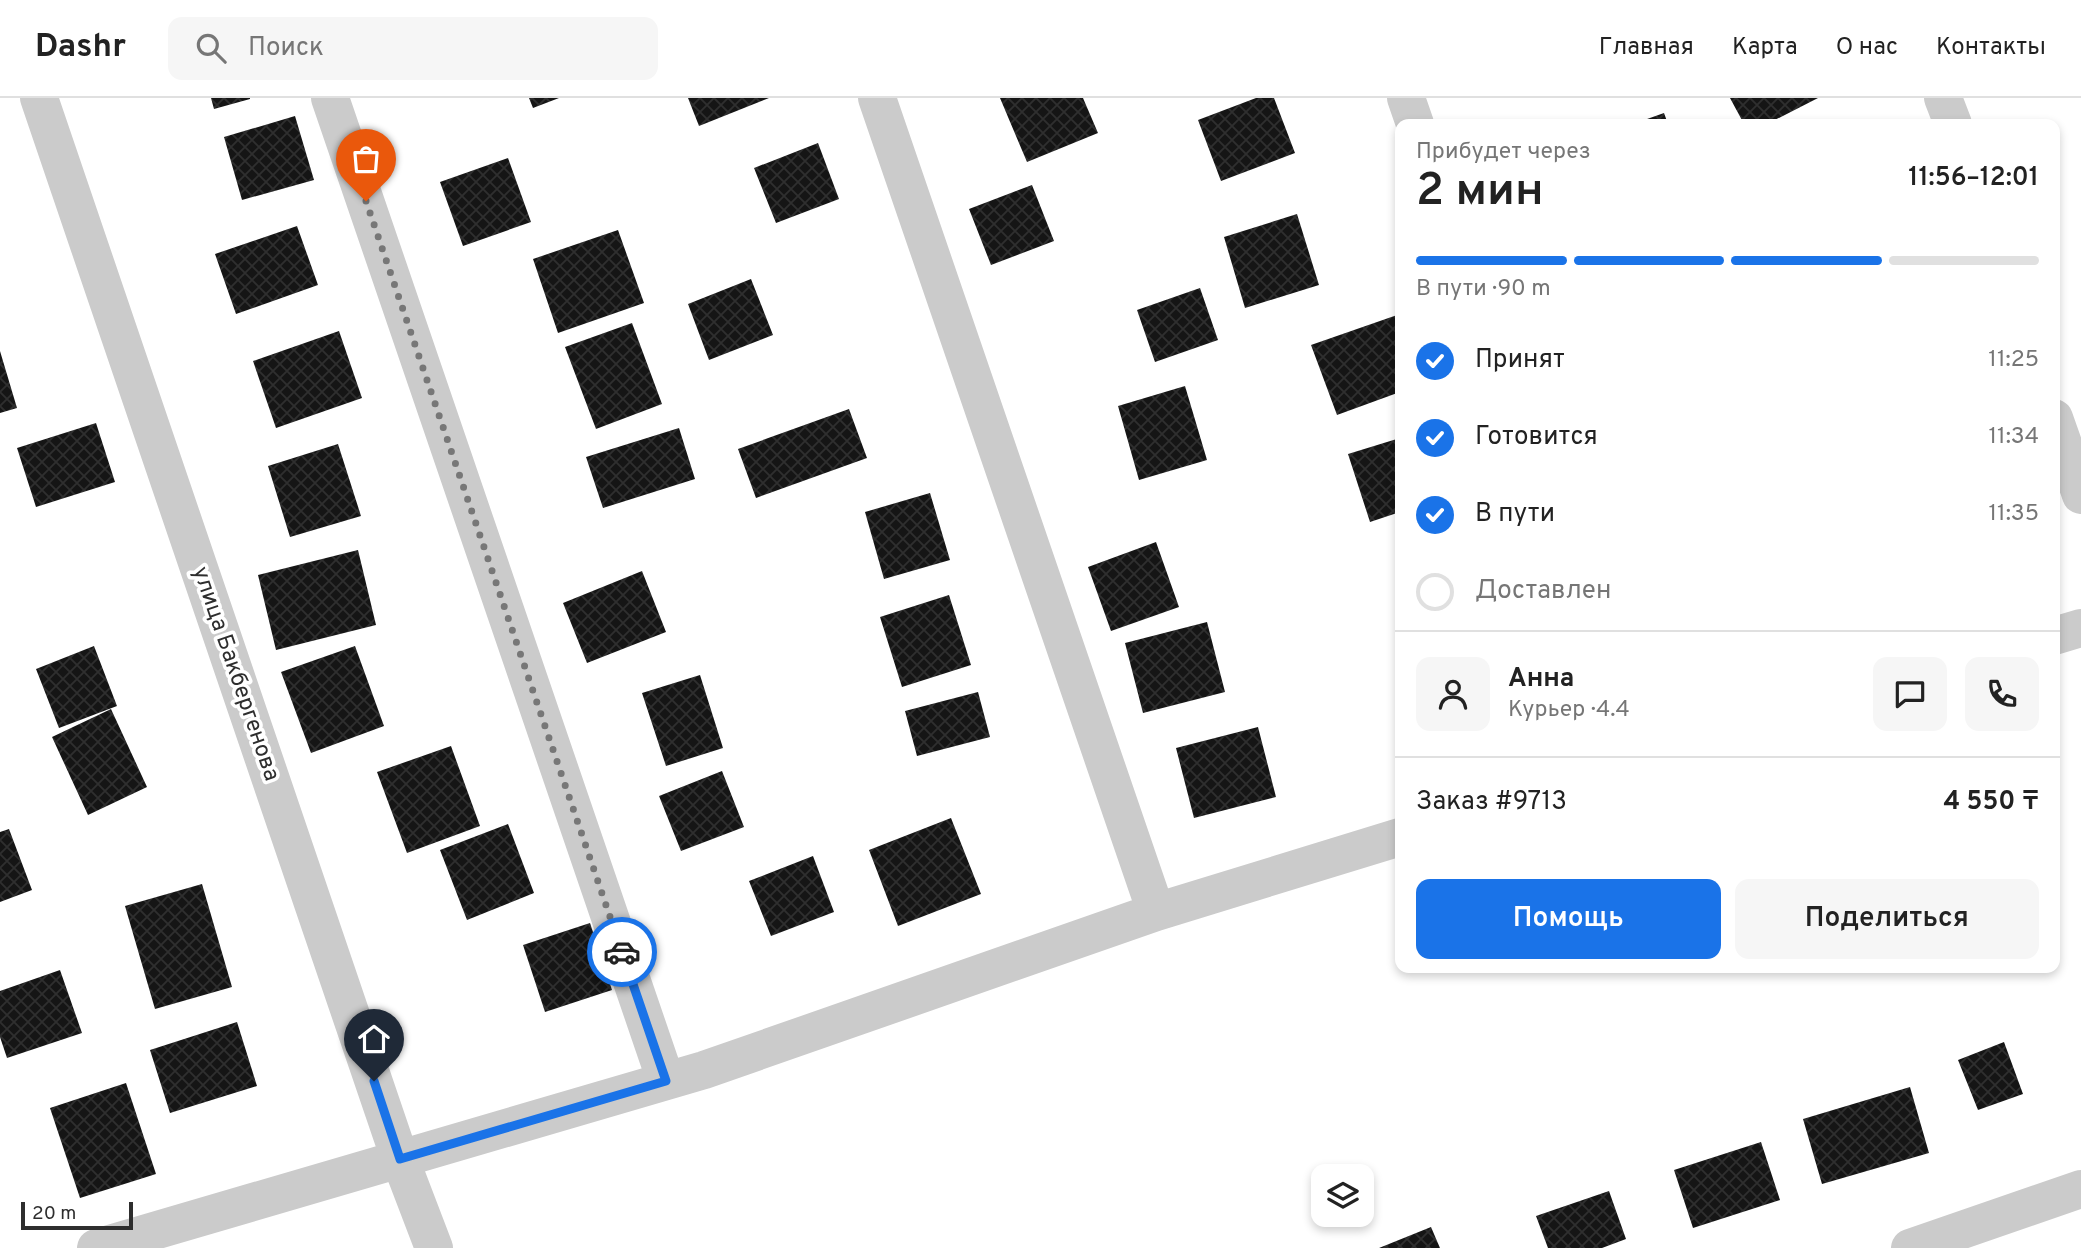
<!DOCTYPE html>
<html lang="ru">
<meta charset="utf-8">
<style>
:root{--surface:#fff;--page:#f6f6f6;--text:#222;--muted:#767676;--line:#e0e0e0;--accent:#1a73e8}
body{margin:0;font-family:Overpass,sans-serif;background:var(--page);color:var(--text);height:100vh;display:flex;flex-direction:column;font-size:26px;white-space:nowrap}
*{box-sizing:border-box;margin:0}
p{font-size:23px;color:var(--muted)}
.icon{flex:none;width:38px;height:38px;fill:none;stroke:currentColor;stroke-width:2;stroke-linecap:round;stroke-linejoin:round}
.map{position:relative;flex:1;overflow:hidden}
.details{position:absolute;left:1395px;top:21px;width:665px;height:854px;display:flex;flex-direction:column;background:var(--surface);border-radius:14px;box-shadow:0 4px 10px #0003}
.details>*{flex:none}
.buttons{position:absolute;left:1311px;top:1066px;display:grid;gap:14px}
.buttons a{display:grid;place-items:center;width:63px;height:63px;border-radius:14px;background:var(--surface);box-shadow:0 4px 10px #0003;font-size:35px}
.scale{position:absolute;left:21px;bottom:18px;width:112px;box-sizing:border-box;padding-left:7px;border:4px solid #2e2e2e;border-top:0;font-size:19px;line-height:24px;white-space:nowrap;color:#2e2e2e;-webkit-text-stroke:5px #fff;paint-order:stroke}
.pin{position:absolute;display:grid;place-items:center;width:60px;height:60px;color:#fff;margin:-72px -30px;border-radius:50% 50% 50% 0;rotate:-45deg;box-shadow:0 0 7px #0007}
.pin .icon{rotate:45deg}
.courier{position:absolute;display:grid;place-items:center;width:70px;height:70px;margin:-35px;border:5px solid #1a73e8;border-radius:50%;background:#fff;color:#222;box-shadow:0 2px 9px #0007}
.head em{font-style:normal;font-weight:600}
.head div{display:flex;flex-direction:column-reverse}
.head{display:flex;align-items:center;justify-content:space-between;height:119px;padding:0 21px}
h1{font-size:46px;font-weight:600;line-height:52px}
.bar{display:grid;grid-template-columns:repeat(4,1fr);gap:10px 7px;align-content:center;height:84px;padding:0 21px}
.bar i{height:9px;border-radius:5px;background:var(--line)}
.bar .active{background:var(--accent)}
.bar p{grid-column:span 4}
.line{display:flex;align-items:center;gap:18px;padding:0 21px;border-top:2px solid var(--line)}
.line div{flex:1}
.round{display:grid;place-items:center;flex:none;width:74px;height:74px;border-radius:14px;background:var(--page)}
ol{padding:0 21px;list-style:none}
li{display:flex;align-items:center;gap:21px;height:77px}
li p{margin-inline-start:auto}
li .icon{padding:7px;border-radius:50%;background:var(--accent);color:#fff;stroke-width:4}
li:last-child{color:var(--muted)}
li i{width:38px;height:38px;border:4px solid var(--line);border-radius:50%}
.button{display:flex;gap:14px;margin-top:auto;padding:14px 21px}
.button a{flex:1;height:80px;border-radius:14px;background:var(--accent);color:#fff;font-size:28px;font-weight:600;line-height:80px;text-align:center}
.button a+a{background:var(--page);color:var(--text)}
header{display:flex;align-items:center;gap:42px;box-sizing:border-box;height:98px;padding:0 35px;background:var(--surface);border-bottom:2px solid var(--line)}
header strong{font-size:33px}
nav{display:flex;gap:38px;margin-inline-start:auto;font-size:24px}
.search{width:490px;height:63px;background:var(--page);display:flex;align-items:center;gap:18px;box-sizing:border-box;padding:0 24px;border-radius:14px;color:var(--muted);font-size:26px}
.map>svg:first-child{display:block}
.building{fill:url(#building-cross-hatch)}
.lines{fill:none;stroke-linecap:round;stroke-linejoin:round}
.minor{stroke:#cbcbcb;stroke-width:38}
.done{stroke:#777;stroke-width:7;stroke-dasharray:0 12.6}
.route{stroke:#1a73e8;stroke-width:9}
.labels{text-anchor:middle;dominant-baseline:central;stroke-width:7;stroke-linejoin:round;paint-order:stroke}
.street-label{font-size:23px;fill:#2e2e2e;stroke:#fff}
</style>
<header>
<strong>Dashr</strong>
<div class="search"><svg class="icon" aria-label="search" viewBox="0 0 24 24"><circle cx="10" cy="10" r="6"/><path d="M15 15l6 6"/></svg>Поиск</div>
<nav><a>Главная</a><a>Карта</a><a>О нас</a><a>Контакты</a></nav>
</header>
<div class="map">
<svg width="2081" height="1150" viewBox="0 0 2081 1150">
<defs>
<pattern id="building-cross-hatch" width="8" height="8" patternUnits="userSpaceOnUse" patternTransform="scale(1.75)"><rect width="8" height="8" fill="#151515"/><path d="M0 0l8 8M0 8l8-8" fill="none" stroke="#2f2f2f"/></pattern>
</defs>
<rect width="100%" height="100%" fill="#fff"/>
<path class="building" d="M 211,0 L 250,0 L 250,1 L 214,11 Z
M 529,0 L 559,0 L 533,10 Z
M 688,0 L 769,0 L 699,28 Z
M 1000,0 L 1083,0 L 1098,35 L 1027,64 Z
M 1256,0 L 1274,0 L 1295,55 L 1221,83 L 1198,22 Z
M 1730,0 L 1818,0 L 1767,26 L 1744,26 Z
M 1664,15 L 1668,26 L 1633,26 Z
M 295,18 L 314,82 L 242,102 L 224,39 Z
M 818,45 L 839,101 L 776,125 L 754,70 Z
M 508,60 L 531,124 L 463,148 L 440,84 Z
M 1032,87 L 1054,143 L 991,167 L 969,111 Z
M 1297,116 L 1319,187 L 1245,210 L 1224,139 Z
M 297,128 L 318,187 L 236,216 L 215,156 Z
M 618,132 L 644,205 L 558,235 L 533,161 Z
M 751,181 L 773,237 L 709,262 L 688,206 Z
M 1200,190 L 1218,242 L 1155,264 L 1137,212 Z
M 1400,216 L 1400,294 L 1337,317 L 1311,247 Z
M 632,225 L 662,306 L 596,331 L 565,249 Z
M 339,233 L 362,300 L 276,330 L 253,263 Z
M 0,253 L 17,310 L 0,315 Z
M 1185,288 L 1207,362 L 1139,382 L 1118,308 Z
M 849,311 L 867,360 L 756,400 L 738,351 Z
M 96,325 L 115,384 L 36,409 L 17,350 Z
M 679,330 L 695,381 L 603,410 L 586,359 Z
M 1400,340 L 1400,414 L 1370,424 L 1348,356 Z
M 338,346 L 361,418 L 290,439 L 268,368 Z
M 930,395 L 950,462 L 884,481 L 865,414 Z
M 1156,444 L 1179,509 L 1111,533 L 1088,469 Z
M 358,452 L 376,527 L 276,552 L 258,477 Z
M 642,473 L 666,534 L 587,565 L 563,505 Z
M 949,497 L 971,567 L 902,589 L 880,519 Z
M 1207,524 L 1225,594 L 1143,615 L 1125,545 Z
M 94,548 L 117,608 L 59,630 L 36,571 Z
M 355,548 L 384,628 L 311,655 L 281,574 Z
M 700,577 L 723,650 L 666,668 L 642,595 Z
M 978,594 L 990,639 L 917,658 L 905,613 Z
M 111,611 L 147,689 L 88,717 L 52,639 Z
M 1258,629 L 1276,699 L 1194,720 L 1176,650 Z
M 451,648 L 480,728 L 407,755 L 377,674 Z
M 722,673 L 744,729 L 681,753 L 659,698 Z
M 951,720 L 981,796 L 898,828 L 869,752 Z
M 508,726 L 534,795 L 467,822 L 440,752 Z
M 9,731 L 32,792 L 0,804 L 0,734 Z
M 813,758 L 834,814 L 771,838 L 749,783 Z
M 202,786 L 232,889 L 155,911 L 125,808 Z
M 590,825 L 612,892 L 545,914 L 523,847 Z
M 60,872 L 82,935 L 7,960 L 0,939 L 0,893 Z
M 237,924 L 257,988 L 170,1015 L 150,952 Z
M 2004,944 L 2023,996 L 1978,1012 L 1958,962 Z
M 126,985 L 156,1076 L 80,1100 L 50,1010 Z
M 1910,989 L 1929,1055 L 1822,1086 L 1803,1021 Z
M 1761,1044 L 1780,1102 L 1693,1130 L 1674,1072 Z
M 1609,1093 L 1626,1141 L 1602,1150 L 1548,1150 L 1536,1118 Z
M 1431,1129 L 1440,1150 L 1379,1150 Z"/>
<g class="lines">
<path class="minor" d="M 39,0 L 400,1061 L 434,1150
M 330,0 L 666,983
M 877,0 L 1156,814
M 1406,0 L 1415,26
M 1943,0 L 1953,26
M 2054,320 L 2081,397
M 2054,538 L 2081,530
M 96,1150 L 704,972 L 1156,814 L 1400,739
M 1910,1150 L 2081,1091"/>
</g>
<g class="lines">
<path class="done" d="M 366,103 L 622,854"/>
<path class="route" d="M 374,983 L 400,1061 L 666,983 L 622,854"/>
</g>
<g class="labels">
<g class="street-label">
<text transform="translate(235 576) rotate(71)">улица Бакбергенова</text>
</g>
</g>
</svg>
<div class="buttons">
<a><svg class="icon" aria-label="layers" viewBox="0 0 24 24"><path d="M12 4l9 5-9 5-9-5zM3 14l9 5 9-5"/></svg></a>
</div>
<div class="scale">20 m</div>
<div class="pin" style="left:366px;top:103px;background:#ea580c"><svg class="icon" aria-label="bag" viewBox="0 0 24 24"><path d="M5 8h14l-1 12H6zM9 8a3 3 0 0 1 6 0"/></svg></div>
<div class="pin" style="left:374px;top:983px;background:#1f2937"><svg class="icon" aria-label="home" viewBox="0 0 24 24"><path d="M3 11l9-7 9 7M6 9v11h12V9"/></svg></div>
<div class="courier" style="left:622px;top:854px"><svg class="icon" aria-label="car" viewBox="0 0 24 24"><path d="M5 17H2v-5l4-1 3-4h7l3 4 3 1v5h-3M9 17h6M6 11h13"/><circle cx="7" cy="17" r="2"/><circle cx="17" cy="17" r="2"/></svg></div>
<section class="details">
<div class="head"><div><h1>2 мин</h1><p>Прибудет через</p></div><em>11:56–12:01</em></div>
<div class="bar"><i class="active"></i><i class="active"></i><i class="active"></i><i></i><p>В пути · 90 m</p></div>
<ol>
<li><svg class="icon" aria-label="check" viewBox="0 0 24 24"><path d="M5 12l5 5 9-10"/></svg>Принят<p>11:25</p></li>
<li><svg class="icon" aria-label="check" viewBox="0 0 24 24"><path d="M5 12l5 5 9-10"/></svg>Готовится<p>11:34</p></li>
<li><svg class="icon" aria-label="check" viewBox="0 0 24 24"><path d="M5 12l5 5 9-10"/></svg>В пути<p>11:35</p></li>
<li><i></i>Доставлен</li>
</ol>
<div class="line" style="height:126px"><a class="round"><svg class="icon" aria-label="person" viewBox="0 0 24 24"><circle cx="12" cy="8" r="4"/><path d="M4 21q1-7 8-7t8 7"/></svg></a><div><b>Анна</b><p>Курьер · 4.4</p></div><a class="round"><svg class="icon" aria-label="chat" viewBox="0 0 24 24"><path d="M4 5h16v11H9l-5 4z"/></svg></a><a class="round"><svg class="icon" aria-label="phone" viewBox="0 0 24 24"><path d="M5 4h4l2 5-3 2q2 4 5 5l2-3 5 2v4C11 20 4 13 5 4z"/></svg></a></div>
<div class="line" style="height:91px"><div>Заказ #9713</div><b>4 550 ₸</b></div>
<div class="button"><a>Помощь</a><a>Поделиться</a></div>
</section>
</div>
